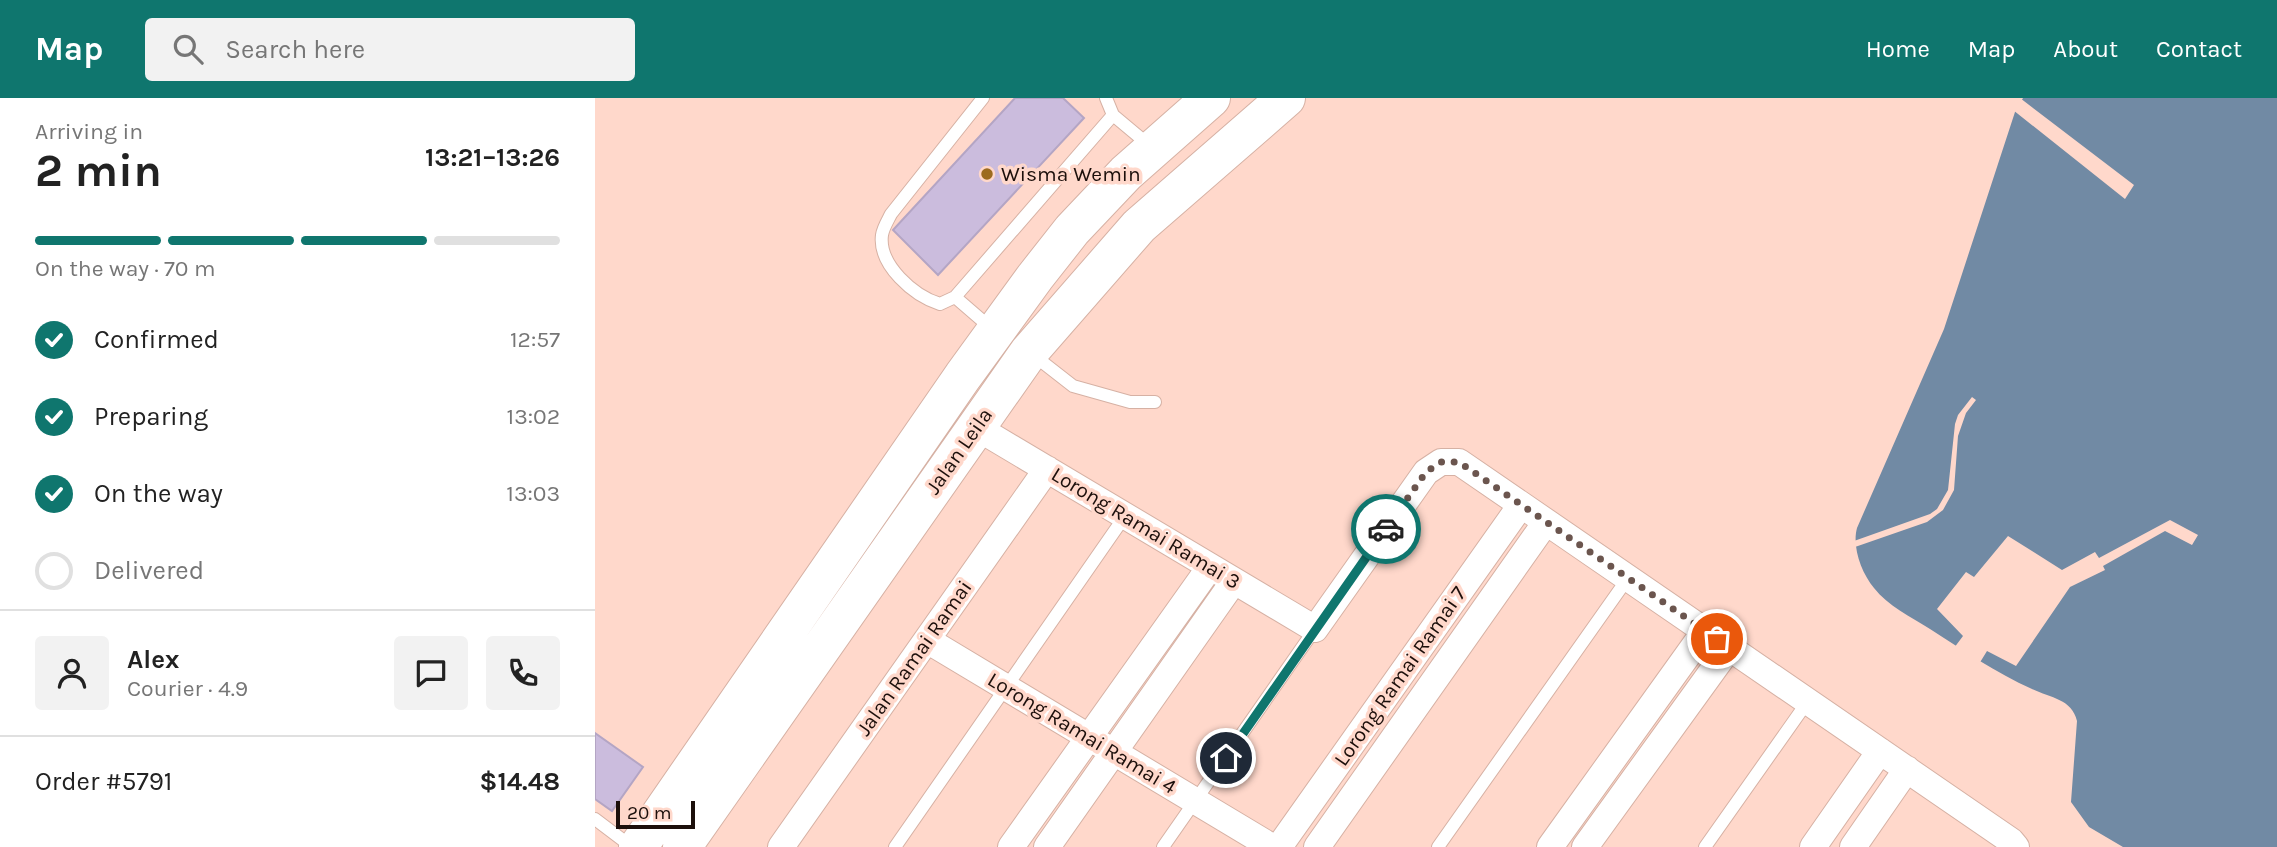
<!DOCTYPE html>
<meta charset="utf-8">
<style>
:root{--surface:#fff;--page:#f2f2f2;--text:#222;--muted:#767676;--line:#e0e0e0;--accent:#0f766e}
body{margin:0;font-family:Karla,sans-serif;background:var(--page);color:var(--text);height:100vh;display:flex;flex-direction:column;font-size:26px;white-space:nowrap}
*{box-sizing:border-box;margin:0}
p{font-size:23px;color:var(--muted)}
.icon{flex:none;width:38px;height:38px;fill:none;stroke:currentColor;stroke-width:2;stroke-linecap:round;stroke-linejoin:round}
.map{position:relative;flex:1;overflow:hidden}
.drawer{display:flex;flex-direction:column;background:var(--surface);width:595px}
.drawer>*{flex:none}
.scale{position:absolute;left:21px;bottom:18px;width:79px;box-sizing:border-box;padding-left:7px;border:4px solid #1c0f0b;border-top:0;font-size:19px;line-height:24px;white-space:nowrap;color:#1c0f0b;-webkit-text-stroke:5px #ffd8cb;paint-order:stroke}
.pin{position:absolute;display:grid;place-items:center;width:60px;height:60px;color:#fff;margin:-30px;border:4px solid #fff;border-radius:50%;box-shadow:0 2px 7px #0007}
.courier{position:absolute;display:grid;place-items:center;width:70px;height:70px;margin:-35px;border:5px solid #0f766e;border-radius:50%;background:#fff;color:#222;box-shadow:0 2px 9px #0007}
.headline em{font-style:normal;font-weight:700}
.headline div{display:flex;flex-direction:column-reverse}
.headline{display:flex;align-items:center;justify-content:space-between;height:119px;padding:0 35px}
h1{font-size:46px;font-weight:700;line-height:52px}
.bar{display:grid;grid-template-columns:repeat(4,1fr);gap:10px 7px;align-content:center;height:84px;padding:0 35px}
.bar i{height:9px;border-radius:5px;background:var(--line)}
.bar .active{background:var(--accent)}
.bar p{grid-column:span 4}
.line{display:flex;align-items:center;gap:18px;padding:0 35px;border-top:2px solid var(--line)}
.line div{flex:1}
.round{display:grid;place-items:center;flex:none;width:74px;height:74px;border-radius:7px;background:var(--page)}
ol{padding:0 35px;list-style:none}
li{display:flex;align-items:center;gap:21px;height:77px}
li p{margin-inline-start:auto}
li .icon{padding:7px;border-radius:50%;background:var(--accent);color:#fff;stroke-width:4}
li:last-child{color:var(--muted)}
li i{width:38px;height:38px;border:4px solid var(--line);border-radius:50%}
header{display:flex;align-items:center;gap:42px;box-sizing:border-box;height:98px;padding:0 35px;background:var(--accent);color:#fff}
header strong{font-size:33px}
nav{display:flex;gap:38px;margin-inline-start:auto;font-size:24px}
.search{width:490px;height:63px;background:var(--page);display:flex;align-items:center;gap:18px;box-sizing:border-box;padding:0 24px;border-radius:7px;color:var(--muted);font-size:26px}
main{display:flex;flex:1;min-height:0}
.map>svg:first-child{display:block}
.water{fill:#718aa4}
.pier{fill:#ffd8cb}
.building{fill:#cbbcdd;stroke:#b4a5c4;stroke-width:2}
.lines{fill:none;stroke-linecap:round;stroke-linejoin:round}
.service-casing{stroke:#d6b1a4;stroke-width:14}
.minor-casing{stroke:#d6b1a4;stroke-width:28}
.primary-casing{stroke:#d6b1a4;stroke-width:40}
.service{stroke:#fff;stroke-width:12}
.minor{stroke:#fff;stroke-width:26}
.primary{stroke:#fff;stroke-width:38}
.done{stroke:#6b554e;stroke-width:7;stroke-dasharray:0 12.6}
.route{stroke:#0f766e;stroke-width:9}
.poi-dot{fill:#9c6b1f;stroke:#ffd8cb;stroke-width:2.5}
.labels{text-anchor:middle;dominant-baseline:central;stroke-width:7;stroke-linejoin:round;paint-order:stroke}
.poi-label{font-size:21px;fill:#1c0f0b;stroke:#ffd8cb;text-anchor:start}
.street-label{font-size:21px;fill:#1c0f0b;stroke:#ffd8cb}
</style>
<header>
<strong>Map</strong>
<div class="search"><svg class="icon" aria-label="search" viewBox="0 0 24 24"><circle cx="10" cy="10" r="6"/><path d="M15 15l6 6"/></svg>Search here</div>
<nav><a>Home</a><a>Map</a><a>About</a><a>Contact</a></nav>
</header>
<main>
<section class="drawer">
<div class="headline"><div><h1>2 min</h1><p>Arriving in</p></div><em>13:21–13:26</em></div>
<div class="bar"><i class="active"></i><i class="active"></i><i class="active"></i><i></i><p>On the way · 70 m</p></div>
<ol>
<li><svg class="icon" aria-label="check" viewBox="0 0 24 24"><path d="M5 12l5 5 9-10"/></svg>Confirmed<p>12:57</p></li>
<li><svg class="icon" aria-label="check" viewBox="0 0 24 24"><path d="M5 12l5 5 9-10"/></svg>Preparing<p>13:02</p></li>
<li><svg class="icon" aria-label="check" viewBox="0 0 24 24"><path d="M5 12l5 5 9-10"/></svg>On the way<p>13:03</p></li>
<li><i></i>Delivered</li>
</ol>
<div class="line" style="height:126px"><a class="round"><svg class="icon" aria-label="person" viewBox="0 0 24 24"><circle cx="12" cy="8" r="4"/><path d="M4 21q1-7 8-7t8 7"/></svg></a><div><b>Alex</b><p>Courier · 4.9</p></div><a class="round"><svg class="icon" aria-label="chat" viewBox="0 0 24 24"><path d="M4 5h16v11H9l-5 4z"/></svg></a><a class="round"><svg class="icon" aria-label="phone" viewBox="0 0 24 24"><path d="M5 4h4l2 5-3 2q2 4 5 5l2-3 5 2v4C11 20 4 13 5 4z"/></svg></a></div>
<div class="line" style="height:91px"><div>Order #5791</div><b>$14.48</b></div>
</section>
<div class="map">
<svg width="1682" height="749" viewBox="0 0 1682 749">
<rect width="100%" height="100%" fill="#ffd8cb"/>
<path class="water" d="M 1428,0 L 1682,0 L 1682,749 L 1528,749 L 1494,729 L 1476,704 L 1482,623 C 1477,601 1456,600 1437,591 C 1401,575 1368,552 1335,531 C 1316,519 1293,508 1279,490 C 1266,474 1257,449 1262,430 L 1349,231 L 1420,14 Z"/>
<path class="pier" d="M 1425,0 L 1539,87 L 1530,101 L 1418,12 Z
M 1377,299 L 1381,302 L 1371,315 L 1363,338 L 1359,392 L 1348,412 L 1332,424 L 1260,449 L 1259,443 L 1335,416 L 1342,411 L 1353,392 L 1360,326 L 1363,317 Z
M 1575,422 L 1603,437 L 1597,447 L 1570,433 L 1508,468 L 1510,472 L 1475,489 L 1421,568 L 1392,553 L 1384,566 L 1359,550 L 1368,538 L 1342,511 L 1371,474 L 1379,479 L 1413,438 L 1467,472 L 1500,454 L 1504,460 Z"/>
<path class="building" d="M 420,0 L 468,0 L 489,20 L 343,177 L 298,132 Z
M 0,635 L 48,669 L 17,713 L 0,701 Z"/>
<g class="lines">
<defs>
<path id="service" d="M 511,0 L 518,17
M 360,199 L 345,206 C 319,198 283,167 287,137 C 288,130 293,122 296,116 L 388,0
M 397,231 L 360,199 L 518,17 L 555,48
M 437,256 L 478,288 L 535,304 L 560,304
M 0,721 L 37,749
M 300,749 L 530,418
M 568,749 L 720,531
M 843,749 L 1033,480
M 1110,749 L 1213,603"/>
<path id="minor" d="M 381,329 L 720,531 L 831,374 L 846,364 L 864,364 L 1416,743 L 1421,749
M 332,542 L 677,749
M 186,749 L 452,371
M 416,749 L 615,469
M 452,749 L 639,483
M 684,749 L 926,407
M 722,749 L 951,424
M 955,749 L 1110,533
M 990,749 L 1134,550
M 1218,749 L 1285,653
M 1258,749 L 1312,671"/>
<path id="primary" d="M 43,749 L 368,278 L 440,179 L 477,132 L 531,75 L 616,0
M 87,749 L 434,254 L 544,128 L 691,0"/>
</defs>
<use href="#service" class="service-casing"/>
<use href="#minor" class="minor-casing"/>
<use href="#primary" class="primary-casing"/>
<use href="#service" class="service"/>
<use href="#minor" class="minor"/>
<use href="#primary" class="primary"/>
</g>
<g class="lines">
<path class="done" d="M 791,431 L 831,374 L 846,364 L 864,364 L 1122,541"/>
<path class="route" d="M 631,660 L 791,431"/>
</g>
<circle class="poi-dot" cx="392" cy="76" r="7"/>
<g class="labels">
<g class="poi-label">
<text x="406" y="76">Wisma Wemin</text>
</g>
<g class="street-label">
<text transform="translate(364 353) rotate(-55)">Jalan Leila</text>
<text transform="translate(551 430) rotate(31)">Lorong Ramai Ramai 3</text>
<text transform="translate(319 560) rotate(-55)">Jalan Ramai Ramai</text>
<text transform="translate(805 578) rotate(-55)">Lorong Ramai Ramai 7</text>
<text transform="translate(487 635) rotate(31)">Lorong Ramai Ramai 4</text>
</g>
</g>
</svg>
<div class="scale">20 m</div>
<div class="pin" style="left:1122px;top:541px;background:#ea580c"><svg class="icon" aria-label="bag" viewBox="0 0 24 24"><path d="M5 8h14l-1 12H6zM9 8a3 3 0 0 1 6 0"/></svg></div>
<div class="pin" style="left:631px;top:660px;background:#1f2937"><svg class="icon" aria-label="home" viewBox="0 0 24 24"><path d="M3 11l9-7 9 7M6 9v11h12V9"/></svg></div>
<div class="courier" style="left:791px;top:431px"><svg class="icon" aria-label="car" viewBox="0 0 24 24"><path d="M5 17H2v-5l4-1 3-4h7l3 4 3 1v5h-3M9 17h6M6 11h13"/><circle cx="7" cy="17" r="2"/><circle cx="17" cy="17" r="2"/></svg></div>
</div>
</main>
